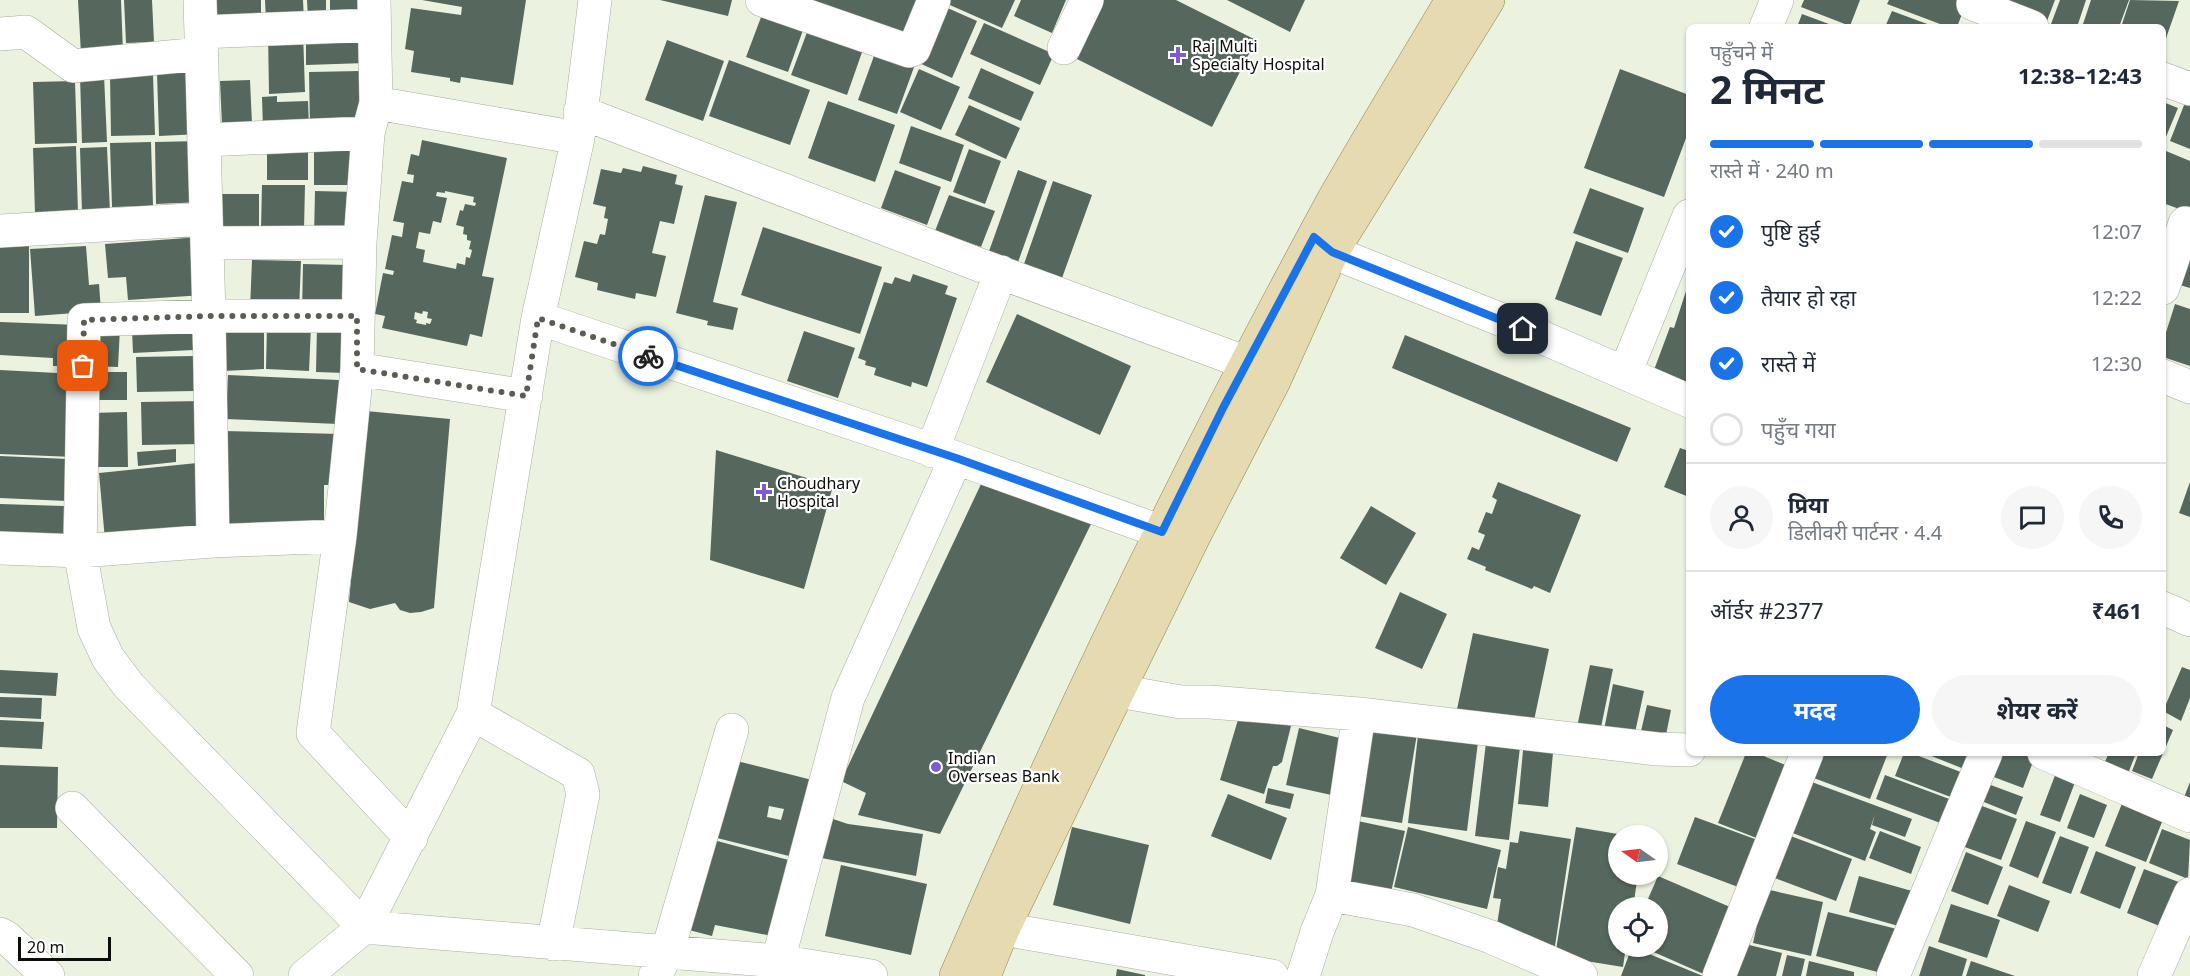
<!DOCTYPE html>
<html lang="hi">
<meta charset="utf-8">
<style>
:root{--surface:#fff;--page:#f6f6f7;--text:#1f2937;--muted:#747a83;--line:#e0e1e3;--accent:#1a73e8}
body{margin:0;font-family:"Noto Sans","Noto Sans Devanagari",sans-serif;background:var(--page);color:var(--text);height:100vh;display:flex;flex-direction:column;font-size:22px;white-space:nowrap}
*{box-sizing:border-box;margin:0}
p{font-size:20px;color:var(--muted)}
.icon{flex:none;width:33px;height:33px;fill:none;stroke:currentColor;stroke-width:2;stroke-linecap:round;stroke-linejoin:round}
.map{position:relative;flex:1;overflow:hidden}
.details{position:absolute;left:1686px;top:24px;width:480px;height:732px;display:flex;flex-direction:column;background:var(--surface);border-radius:9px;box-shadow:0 2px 4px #0004}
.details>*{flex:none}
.needle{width:39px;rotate:284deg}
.tools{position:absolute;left:1608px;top:825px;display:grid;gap:12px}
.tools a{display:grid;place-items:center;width:60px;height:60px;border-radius:50%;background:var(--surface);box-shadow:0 2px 4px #0004;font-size:30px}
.scale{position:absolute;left:18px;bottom:15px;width:93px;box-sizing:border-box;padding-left:6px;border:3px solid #0b0e08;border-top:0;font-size:16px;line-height:21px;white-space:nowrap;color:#0b0e08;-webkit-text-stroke:4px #fff;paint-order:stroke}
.pin{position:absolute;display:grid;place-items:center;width:51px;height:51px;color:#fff;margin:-26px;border-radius:12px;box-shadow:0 3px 9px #0006}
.courier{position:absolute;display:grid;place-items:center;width:60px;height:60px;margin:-30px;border:4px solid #1a73e8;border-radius:50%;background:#fff;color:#222;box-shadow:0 2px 8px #0007}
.summary em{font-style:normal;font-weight:700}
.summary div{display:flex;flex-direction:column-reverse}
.summary{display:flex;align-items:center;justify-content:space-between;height:102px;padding:0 24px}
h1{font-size:39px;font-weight:700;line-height:45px}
.bar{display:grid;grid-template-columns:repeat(4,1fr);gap:9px 6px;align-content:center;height:72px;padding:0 24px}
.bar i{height:8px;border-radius:4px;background:var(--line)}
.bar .current{background:var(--accent)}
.bar p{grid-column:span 4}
.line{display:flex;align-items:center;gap:15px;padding:0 24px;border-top:2px solid var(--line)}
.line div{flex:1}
.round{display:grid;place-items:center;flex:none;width:63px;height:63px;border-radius:32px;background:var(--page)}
ol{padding:0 24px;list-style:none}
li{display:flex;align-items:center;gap:18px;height:66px}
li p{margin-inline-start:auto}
li .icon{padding:6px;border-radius:50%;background:var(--accent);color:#fff;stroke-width:4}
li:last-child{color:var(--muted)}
li i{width:33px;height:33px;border:3px solid var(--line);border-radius:50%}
.cta{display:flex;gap:12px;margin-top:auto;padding:12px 24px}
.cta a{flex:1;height:69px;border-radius:36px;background:var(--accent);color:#fff;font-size:24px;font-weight:700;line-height:69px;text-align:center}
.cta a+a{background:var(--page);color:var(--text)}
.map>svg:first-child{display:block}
.building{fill:#56685e;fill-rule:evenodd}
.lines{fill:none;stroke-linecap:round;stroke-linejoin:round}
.street-casing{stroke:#a6ae9c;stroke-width:34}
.primary-casing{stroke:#8f8354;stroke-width:34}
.street{stroke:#fff;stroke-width:33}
.primary{stroke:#e6dab1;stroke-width:33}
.done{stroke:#595e54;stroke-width:6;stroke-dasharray:0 10.8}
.route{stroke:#1a73e8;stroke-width:8}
.poi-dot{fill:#7b5cd6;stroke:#fff;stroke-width:2}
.labels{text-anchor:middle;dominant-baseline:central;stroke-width:4.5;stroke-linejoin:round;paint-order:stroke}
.poi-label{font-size:16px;fill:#0b0e08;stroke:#fff;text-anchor:start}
</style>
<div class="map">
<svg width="2190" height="976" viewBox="0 0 2190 976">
<rect width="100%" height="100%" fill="#ebf3e0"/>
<path class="building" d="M 78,0 L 121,0 L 123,52 L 81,54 Z
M 124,0 L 152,0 L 154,42 L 126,43 Z
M 211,0 L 261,0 L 261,23 L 212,25 Z
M 265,0 L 303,0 L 304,21 L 266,22 Z
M 307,0 L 326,0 L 326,18 L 308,19 Z
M 330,0 L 369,0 L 369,15 L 330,17 Z
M 422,0 L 526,0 L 513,85 L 461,77 L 460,83 L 450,81 L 450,78 L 411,72 L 414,51 L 405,49 L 411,8 L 461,15 L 462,7 Z
M 660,0 L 732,0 L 728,16 Z
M 781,0 L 926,0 L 909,47 Z
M 943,0 L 1015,0 L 1002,28 L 943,2 Z
M 1021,0 L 1066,0 L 1052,33 L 1014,16 Z
M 1093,0 L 1176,0 L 1256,40 L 1212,127 L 1067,54 Z
M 1227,0 L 1305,0 L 1290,32 Z
M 1804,0 L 1860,0 L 1850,26 L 1801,7 Z
M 1889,0 L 1965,0 L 1967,1 L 1957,27 L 1948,27 L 1887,4 Z
M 1998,0 L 2055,0 L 2047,21 L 1996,4 Z
M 2060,0 L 2086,0 L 2077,27 L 2059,27 L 2051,24 Z
M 2091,0 L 2129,0 L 2119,27 L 2082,27 Z
M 2130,0 L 2179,1 L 2163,47 L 2163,27 L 2121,27 Z
M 766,4 L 807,19 L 788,72 L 746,57 Z
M 943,6 L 977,21 L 952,78 L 917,62 Z
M 1892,11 L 1930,25 L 1929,27 L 1885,27 Z
M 1802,14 L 1837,27 L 1797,27 Z
M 812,19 L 867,38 L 847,95 L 791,75 Z
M 984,23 L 1054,54 L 1040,85 L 970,54 Z
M 303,32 L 305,92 L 269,94 L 268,33 Z
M 366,36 L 366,63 L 306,65 L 306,38 Z
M 667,40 L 724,61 L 703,121 L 645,100 Z
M 878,45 L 917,59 L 897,114 L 858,100 Z
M 729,60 L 810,90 L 790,145 L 709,116 Z
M 981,68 L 1034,92 L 1021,121 L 968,98 Z
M 919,69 L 960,87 L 941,130 L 900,112 Z
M 1620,69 L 1689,95 L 1689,130 L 1664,197 L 1584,168 Z
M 360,71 L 361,126 L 310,128 L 309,72 Z
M 199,72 L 200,134 L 159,136 L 157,73 Z
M 104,75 L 107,142 L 82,143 L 80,76 Z
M 153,75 L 155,135 L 111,136 L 110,76 Z
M 250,80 L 252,124 L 222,125 L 220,81 Z
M 75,81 L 77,143 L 35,144 L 33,82 Z
M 277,96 L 277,102 L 308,101 L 309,128 L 263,129 L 262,97 Z
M 2186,100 L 2190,101 L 2190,149 L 2170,141 Z
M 828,101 L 895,125 L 875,182 L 808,158 Z
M 2163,102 L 2178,108 L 2163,144 Z
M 969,105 L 1020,128 L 1006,159 L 955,135 Z
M 911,126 L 964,145 L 951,182 L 899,163 Z
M 422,140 L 507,158 L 482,276 L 494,278 L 482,337 L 470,334 L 467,346 L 382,328 L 385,316 L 375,314 L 383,273 L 393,275 L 394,271 L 385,269 L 392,235 L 402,237 L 404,223 L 393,221 L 402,181 L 413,183 L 414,175 L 407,174 L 411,154 L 419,156 ZM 445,191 L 474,197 L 473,202 L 476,203 L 475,206 L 465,204 L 463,211 L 460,210 L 456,225 L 464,227 L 463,234 L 467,235 L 467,240 L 471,241 L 469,249 L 472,250 L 470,258 L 466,257 L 465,265 L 457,263 L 456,269 L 423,262 L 425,250 L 416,248 L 419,232 L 430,234 L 433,221 L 441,223 L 447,198 L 436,196 L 437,192 L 445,193 ZM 423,311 L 428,312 L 427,318 L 432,319 L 430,324 L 426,323 L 426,325 L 416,323 L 417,320 L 414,319 L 415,312 L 422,314 Z
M 201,141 L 203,202 L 156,204 L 155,142 Z
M 314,141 L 359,141 L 358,185 L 314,185 Z
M 151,142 L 153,206 L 112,207 L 110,143 Z
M 267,142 L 308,143 L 308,180 L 267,180 Z
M 76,146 L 78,213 L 35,214 L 33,148 Z
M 107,147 L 110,212 L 82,213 L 80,148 Z
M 969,149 L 1001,161 L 985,204 L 953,192 Z
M 2166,151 L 2190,161 L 2190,213 L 2163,203 L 2163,158 Z
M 643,166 L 677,175 L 675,184 L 683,186 L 674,224 L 660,221 L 652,253 L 666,256 L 656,297 L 636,293 L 635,299 L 597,290 L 598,283 L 575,277 L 584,241 L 597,244 L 600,234 L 605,235 L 608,219 L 604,218 L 606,207 L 593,204 L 601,169 L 621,173 L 623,168 L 641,172 Z
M 895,170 L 941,187 L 927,225 L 881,208 Z
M 1018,170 L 1047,181 L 1017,265 L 988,254 Z
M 1053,181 L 1092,195 L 1062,278 L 1024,264 Z
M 262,185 L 305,185 L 304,229 L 261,229 Z
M 1590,188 L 1644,208 L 1628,253 L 1573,233 Z
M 315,191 L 357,192 L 356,229 L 314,237 Z
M 219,194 L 259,194 L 259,234 L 219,234 Z
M 705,195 L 737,202 L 713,302 L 738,308 L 733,330 L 707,325 L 708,321 L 676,313 Z
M 949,195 L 995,211 L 981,247 L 935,231 Z
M 763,227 L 882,267 L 860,334 L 741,295 Z
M 2190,233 L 2190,288 L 2173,283 Z
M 200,237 L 204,295 L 128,300 L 126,277 L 108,278 L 105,244 Z
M 1576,241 L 1623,258 L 1601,316 L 1555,299 Z
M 0,244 L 29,244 L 29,313 L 0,313 Z
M 86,246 L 89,285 L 99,284 L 101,311 L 35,316 L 30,249 Z
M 252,260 L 301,261 L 299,311 L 250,309 Z
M 303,264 L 349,265 L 349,312 L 302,312 Z
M 913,274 L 948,286 L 945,294 L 957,298 L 927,387 L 912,382 L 911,387 L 874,375 L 876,368 L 865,365 L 866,361 L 858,358 L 884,282 L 892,284 L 895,277 L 910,282 Z
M 1689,282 L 1689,384 L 1654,370 L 1670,327 L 1674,328 Z
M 2175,304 L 2190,309 L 2190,366 L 2163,357 L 2163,342 Z
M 1017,314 L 1131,366 L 1100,435 L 986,382 Z
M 0,322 L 79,325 L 74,457 L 0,454 L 0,370 L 57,373 L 57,366 L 53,366 L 53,358 L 0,355 Z
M 267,324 L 311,326 L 309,371 L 266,369 Z
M 223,325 L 264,326 L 264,369 L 222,371 Z
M 317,326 L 346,327 L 345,373 L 316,372 Z
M 89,327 L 120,328 L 118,367 L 87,366 Z
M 192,328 L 193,350 L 133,353 L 132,330 Z
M 804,331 L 855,348 L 838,398 L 787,381 Z
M 1405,335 L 1631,428 L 1617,462 L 1392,368 Z
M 194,356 L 195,391 L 137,392 L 136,357 Z
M 97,372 L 127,372 L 127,400 L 98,400 Z
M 228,375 L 339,380 L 337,424 L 226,419 Z
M 202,401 L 203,444 L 142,445 L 141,402 Z
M 366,411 L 450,419 L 434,608 L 421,612 L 410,613 L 400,610 L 395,603 L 370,609 L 349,602 Z
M 127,412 L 128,467 L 90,467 L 90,413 Z
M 224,431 L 340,434 L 339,485 L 324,485 L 324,529 L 222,527 Z
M 1680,448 L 1689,451 L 1689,497 L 1664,487 Z
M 176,449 L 176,462 L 138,466 L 137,452 Z
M 716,450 L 833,486 L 804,589 L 710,560 Z
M 0,456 L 68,459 L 67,501 L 0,498 Z
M 197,463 L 203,530 L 105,540 L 99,473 Z
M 982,482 L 1093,520 L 940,834 L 858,815 L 866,793 L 841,781 Z
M 1498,482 L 1581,515 L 1550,593 L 1534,586 L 1532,589 L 1485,570 L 1486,567 L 1467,559 L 1472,547 L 1479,550 L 1485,535 L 1478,532 L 1486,512 L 1492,514 L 1497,500 L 1492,497 Z
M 2190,482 L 2190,517 L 2179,513 Z
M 0,504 L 64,506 L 63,542 L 0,540 Z
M 1371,506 L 1416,533 L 1386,585 L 1340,558 Z
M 1400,592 L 1447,614 L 1422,669 L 1375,648 Z
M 1473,633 L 1549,649 L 1532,730 L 1456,714 Z
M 1590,665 L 1613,669 L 1599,737 L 1576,732 Z
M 2182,667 L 2190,670 L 2190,698 L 2181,721 L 2163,711 Z
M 0,670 L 58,673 L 56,696 L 0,693 Z
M 1613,684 L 1644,691 L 1633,742 L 1603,735 Z
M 0,697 L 42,698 L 41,719 L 0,717 Z
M 1647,705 L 1671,710 L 1664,745 L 1639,740 Z
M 1240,713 L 1291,726 L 1282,762 L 1277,766 L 1273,766 L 1264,794 L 1220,780 Z
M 0,720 L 44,722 L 42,749 L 0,747 Z
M 2163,725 L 2173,730 L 2152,779 L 2132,771 L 2139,753 L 2163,753 Z
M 1372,726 L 1417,734 L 1402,823 L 1358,816 Z
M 1299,728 L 1348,740 L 1336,796 L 1286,785 Z
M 1487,734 L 1521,739 L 1509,840 L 1475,836 Z
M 1418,735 L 1478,742 L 1467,831 L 1408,823 Z
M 1524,740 L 1554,742 L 1548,807 L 1518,804 Z
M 1746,753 L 1756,753 L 1788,766 L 1759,839 L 1718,823 Z
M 1820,753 L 1888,753 L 1870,799 L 1811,777 Z
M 1904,753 L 1911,753 L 1966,774 L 1956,799 L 1895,776 Z
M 1924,753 L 1976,753 L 1969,771 Z
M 1990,753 L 2036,754 L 2023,788 L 1983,773 Z
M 2109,753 L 2136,753 L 2126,779 L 2102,768 Z
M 737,761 L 820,782 L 801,859 L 717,838 ZM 769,806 L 784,809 L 781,820 L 767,817 Z
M 0,765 L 58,767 L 57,828 L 0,828 Z
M 2057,770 L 2077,777 L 2060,822 L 2040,815 Z
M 1885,775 L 1952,800 L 1943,824 L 1876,799 Z
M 1809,781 L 1912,819 L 1905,837 L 1872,825 L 1875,814 L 1870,829 L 1876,832 L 1865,861 L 1790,832 Z
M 1980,781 L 2023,797 L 2016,815 L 1974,798 Z
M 2190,782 L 2190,803 L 2183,800 Z
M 1268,788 L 1294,794 L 1290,809 L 1265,803 Z
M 1228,794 L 1287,818 L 1271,860 L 1211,836 Z
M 2080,794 L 2107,805 L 2094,838 L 2067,828 Z
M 2125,796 L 2166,812 L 2146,862 L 2105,846 Z
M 1974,803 L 2017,819 L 2001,860 L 1959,845 Z
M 821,815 L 848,824 L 923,834 L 916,876 L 811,856 Z
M 1695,817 L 1763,842 L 1746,890 L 1677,864 Z
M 1353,820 L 1405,831 L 1389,901 L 1338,889 Z
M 2026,821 L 2056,832 L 2038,878 L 2009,866 Z
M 1072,827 L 1149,845 L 1130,924 L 1053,905 Z
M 1408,827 L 1501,850 L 1487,909 L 1394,887 Z
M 1576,827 L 1618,834 L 1618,874 L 1638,874 L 1633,908 L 1618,908 L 1618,946 L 1626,946 L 1623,967 L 1555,956 Z
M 2162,829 L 2190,840 L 2188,879 L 2149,863 Z
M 1520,831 L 1571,839 L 1555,946 L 1495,937 L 1501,899 L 1493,898 L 1498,867 L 1506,869 L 1510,842 L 1518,843 Z
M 1880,831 L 1921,847 L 1911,874 L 1869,858 Z
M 1788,835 L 1852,859 L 1836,901 L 1772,877 Z
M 2060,836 L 2089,847 L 2071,894 L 2042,883 Z
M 706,838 L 800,863 L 782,931 L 767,935 L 715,925 L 712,936 L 689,930 Z
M 2096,851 L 2136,867 L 2120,909 L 2080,893 Z
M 1966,852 L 2003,867 L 1988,905 L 1951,891 Z
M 841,865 L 927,884 L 911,955 L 825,936 Z
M 2144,869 L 2184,884 L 2167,929 L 2127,913 Z
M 1658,876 L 1737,910 L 1708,976 L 1640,946 L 1658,946 L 1658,908 L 1644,908 Z
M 1859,876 L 1912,891 L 1902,927 L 1849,912 Z
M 2009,885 L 2050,901 L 2038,932 L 1997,916 Z
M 1765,889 L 1823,902 L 1811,956 L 1753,943 Z
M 1951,904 L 2000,920 L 1987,958 L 1938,942 Z
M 1828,912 L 1901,930 L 1889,975 L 1816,956 Z
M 1741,943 L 1782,953 L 1776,976 L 1733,976 Z
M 1929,946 L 1967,959 L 1962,976 L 1919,976 Z
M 1632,947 L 1703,976 L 1621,976 Z
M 1787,955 L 1805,959 L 1801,976 L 1782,976 Z
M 1809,961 L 1854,972 L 1854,976 L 1806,976 Z
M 1971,961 L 2015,976 L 1966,976 Z
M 1117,969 L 1145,975 L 1145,976 L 1116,976 Z"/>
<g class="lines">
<defs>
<path id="street" d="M 200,0 L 209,316 L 213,541
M 374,0 L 376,103 L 368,133 L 360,242 L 357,369 L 340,536 L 313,733 L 411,838
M 762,0 L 909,51 L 914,49 L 934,0
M 1973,4 L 2032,27
M 1766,27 L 1777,0
M 201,32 L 374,25
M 0,34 L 26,32 L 73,66 L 201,54
M 1064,48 L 1087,0
M 2163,79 L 2190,89
M 376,103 L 578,138
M 580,112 L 977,264 L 1247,363
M 204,140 L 368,133
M 0,231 L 206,219
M 1314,237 L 1332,252 L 1502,320 L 1689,401
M 207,243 L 360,242
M 2163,288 L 2185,223
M 357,316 L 209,316 L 84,320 L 80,551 L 94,628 L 108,658 L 129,686 L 364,927 L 778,961 L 871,976
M 538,318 L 956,458 L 1162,532
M 357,369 L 526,396
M 1625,373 L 1689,216
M 2163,376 L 2190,387
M 932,451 L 1001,272
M 0,548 L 80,551 L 213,541 L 340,536
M 2163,608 L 2190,620
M 1118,691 L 1181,702 L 1210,702 L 1359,714 L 1657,749 L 1689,750
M 473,714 L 578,774 L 583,794 L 553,944
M 2044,753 L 2190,816
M 72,808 L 237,976
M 1332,895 L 1413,910 L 1491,937 L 1581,976
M 1003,929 L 1272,976
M 0,934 L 7,938 L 48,976
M 305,976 L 364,927 L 473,714 L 538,318 L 578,138 L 595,0
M 655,976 L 667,953 L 732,730
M 772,976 L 778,961 L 848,698 L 956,458
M 1303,976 L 1317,932 L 1332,895 L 1359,714
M 1719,976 L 1807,753
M 1893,976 L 1986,753
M 2154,976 L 2190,894"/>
<path id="primary" d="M 956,976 C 1070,712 1196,452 1334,199 C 1372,132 1413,66 1452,0
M 984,976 L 1003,929 L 1118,691 L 1194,536 L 1274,381 L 1332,252 L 1488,0"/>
</defs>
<use href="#street" class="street-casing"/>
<use href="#primary" class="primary-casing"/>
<use href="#street" class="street"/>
<use href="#primary" class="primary"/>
</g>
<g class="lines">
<path class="done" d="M 83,366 L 84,320 L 209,316 L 357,316 L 357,369 L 526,396 L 538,318 L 648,356"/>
<path class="route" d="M 648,356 L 956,458 L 1162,532 L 1223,408 L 1314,237 L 1332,252 L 1523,329"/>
</g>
<g class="poi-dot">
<path d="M1175 46h6v6h6v6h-6v6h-6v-6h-6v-6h6z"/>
<path d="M761 483h6v6h6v6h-6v6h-6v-6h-6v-6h6z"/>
<circle cx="936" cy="767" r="6"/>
</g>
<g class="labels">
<g class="poi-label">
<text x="1192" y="46">Raj Multi<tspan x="1192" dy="18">Specialty Hospital</tspan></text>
<text x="777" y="483">Choudhary<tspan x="777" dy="18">Hospital</tspan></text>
<text x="948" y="758">Indian<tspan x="948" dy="18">Overseas Bank</tspan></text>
</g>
</g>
</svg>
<div class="tools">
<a><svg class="needle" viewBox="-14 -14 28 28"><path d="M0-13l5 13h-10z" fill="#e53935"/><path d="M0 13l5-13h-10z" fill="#747a83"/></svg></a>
<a><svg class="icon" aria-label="locate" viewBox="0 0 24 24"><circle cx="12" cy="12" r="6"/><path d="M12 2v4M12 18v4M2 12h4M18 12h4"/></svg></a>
</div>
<div class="scale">20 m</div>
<div class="pin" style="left:83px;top:366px;background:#ea580c"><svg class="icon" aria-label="bag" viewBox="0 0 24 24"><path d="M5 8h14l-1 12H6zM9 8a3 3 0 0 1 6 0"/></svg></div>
<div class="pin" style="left:1523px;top:329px;background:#1f2937"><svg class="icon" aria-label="home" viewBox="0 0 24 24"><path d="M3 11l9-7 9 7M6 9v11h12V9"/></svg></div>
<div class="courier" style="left:648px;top:356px"><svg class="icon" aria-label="bike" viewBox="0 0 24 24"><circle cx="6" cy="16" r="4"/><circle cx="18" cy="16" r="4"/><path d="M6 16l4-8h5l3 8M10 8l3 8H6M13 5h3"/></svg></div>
<section class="details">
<div class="summary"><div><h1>2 मिनट</h1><p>पहुँचने में</p></div><em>12:38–12:43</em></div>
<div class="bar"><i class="current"></i><i class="current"></i><i class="current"></i><i></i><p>रास्ते में · 240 m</p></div>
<ol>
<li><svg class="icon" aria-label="check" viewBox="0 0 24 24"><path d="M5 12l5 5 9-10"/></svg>पुष्टि हुई<p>12:07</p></li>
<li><svg class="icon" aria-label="check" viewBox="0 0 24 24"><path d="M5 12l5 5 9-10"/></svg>तैयार हो रहा<p>12:22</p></li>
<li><svg class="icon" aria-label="check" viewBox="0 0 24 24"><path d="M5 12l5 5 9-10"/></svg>रास्ते में<p>12:30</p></li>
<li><i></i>पहुँच गया</li>
</ol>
<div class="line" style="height:108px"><a class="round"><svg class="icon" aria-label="person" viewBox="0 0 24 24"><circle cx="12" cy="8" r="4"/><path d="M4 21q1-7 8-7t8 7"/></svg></a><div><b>प्रिया</b><p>डिलीवरी पार्टनर · 4.4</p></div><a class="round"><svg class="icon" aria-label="chat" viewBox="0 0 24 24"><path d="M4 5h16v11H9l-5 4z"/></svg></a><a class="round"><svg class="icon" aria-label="phone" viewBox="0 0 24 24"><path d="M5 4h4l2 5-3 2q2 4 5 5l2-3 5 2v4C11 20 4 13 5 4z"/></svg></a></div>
<div class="line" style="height:78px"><div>ऑर्डर #2377</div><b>₹461</b></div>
<div class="cta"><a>मदद</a><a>शेयर करें</a></div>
</section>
</div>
